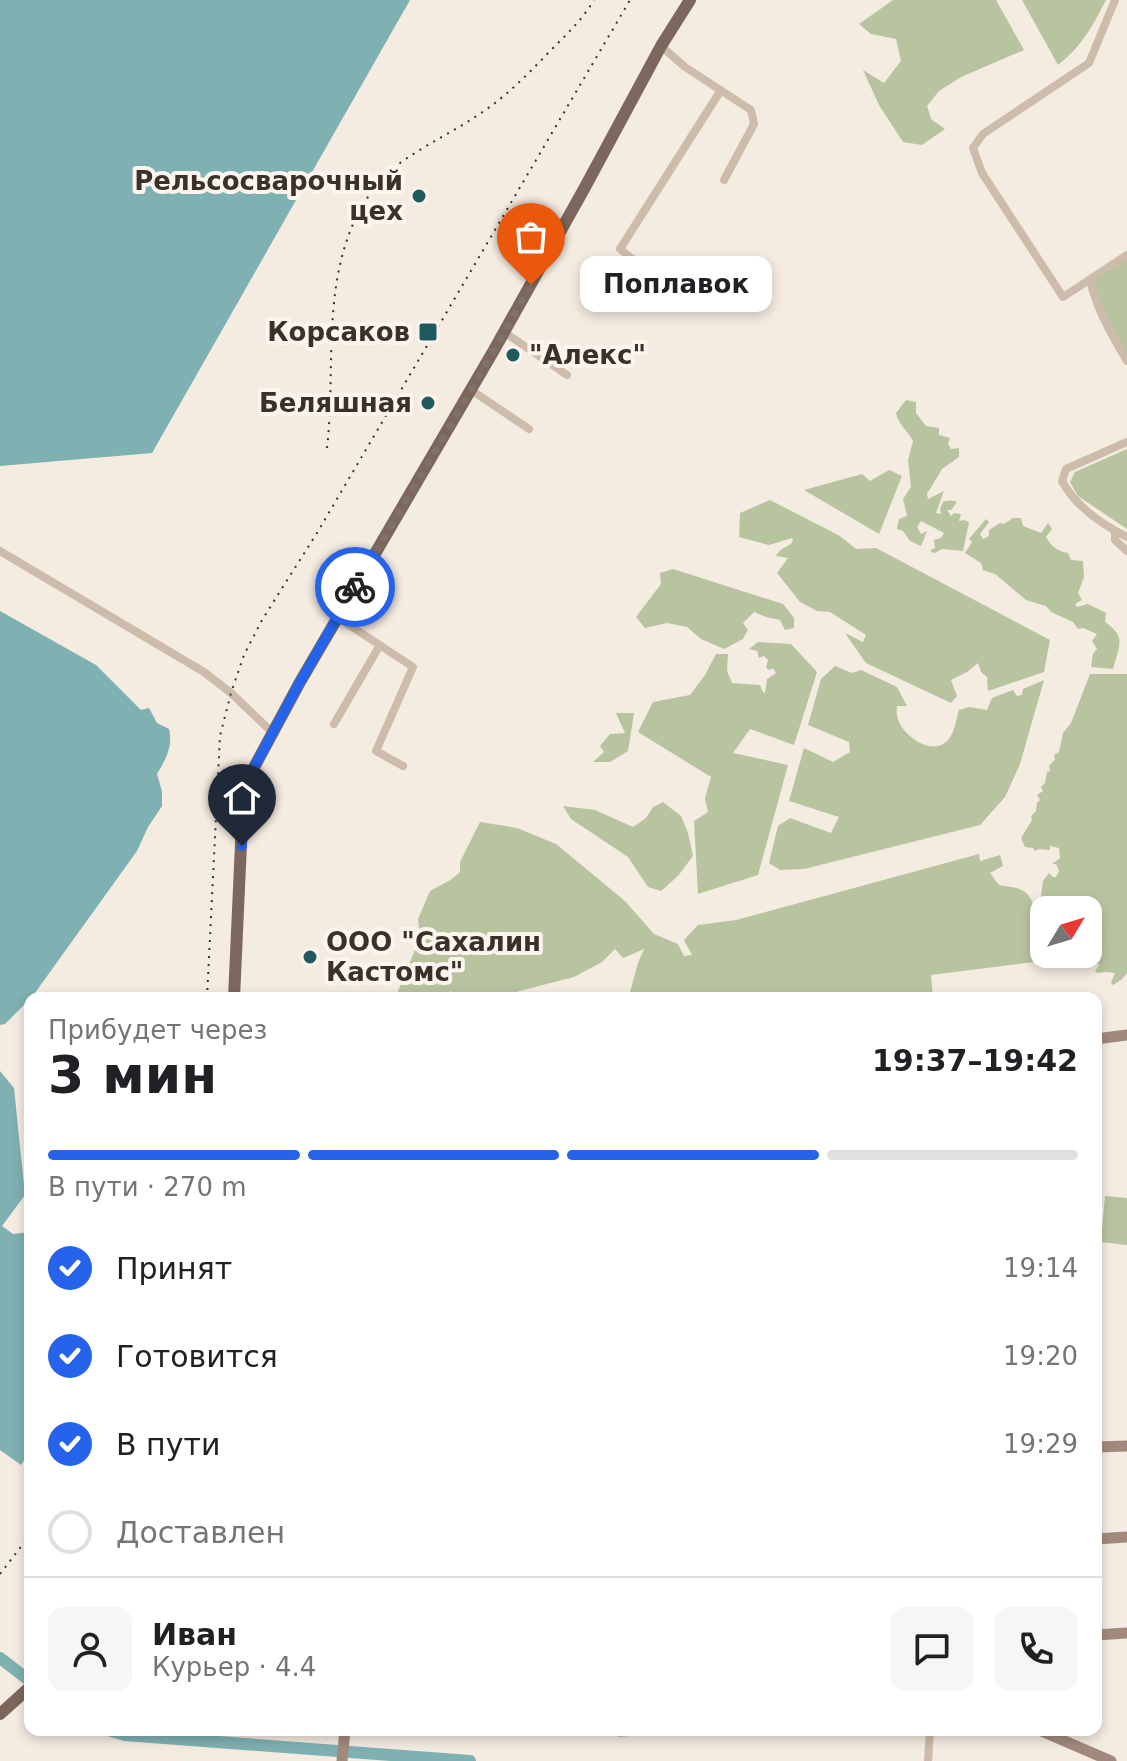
<!DOCTYPE html>
<html lang="ru">
<meta charset="utf-8">
<style>
:root{--surface:#fff;--page:#f6f6f6;--text:#202124;--muted:#757577;--line:#e0e0e0;--accent:#2563eb}
body{margin:0;font-family:"DejaVu Sans",sans-serif;background:var(--page);color:var(--text);height:100vh;display:flex;flex-direction:column;font-size:30px;white-space:nowrap}
*{box-sizing:border-box;margin:0}
p{font-size:26px;color:var(--muted)}
.icon{flex:none;width:44px;height:44px;fill:none;stroke:currentColor;stroke-width:2;stroke-linecap:round;stroke-linejoin:round}
.map{position:relative;flex:1;overflow:hidden}
.details{position:absolute;left:24px;top:992px;width:1078px;height:744px;display:flex;flex-direction:column;background:var(--surface);border-radius:16px;box-shadow:0 4px 12px #0003}
.details>*{flex:none}
.needle{width:52px;rotate:52deg}
.buttons{position:absolute;left:1030px;top:896px;display:grid;gap:16px}
.buttons a{display:grid;place-items:center;width:72px;height:72px;border-radius:16px;background:var(--surface);box-shadow:0 4px 12px #0003;font-size:40px}
.pin{position:absolute;display:grid;place-items:center;width:68px;height:68px;color:#fff;margin:-82px -34px;border-radius:50% 50% 50% 0;rotate:-45deg;box-shadow:0 0 8px #0007}
.pin .icon{rotate:45deg}
.courier{position:absolute;display:grid;place-items:center;width:80px;height:80px;margin:-40px;border:6px solid #2563eb;border-radius:50%;background:#fff;color:#222;box-shadow:0 2px 10px #0007}
.bubble{position:absolute;height:56px;border-radius:16px;background:var(--surface);box-shadow:0 4px 12px #0003;font-size:26px;font-weight:700;line-height:56px;text-align:center}
.head em{font-style:normal;font-weight:700}
.head div{display:flex;flex-direction:column-reverse}
.head{display:flex;align-items:center;justify-content:space-between;height:136px;padding:0 24px}
h1{font-size:52px;font-weight:700;line-height:60px}
.bar{display:grid;grid-template-columns:repeat(4,1fr);gap:12px 8px;align-content:center;height:96px;padding:0 24px}
.bar i{height:10px;border-radius:6px;background:var(--line)}
.bar .on{background:var(--accent)}
.bar p{grid-column:span 4}
.line{display:flex;align-items:center;gap:20px;padding:0 24px;border-top:2px solid var(--line)}
.line div{flex:1}
.round{display:grid;place-items:center;flex:none;width:84px;height:84px;border-radius:16px;background:var(--page)}
ol{padding:0 24px;list-style:none}
li{display:flex;align-items:center;gap:24px;height:88px}
li p{margin-inline-start:auto}
li .icon{padding:8px;border-radius:50%;background:var(--accent);color:#fff;stroke-width:4}
li:last-child{color:var(--muted)}
li i{width:44px;height:44px;border:4px solid var(--line);border-radius:50%}
.map>svg:first-child{display:block}
.green{fill:#b8c4a0}
.water{fill:#7fb0b2}
.lines{fill:none;stroke-linecap:round;stroke-linejoin:round}
.river{stroke:#7fb0b2;stroke-width:12}
.street{stroke:#cdbbac;stroke-width:8}
.secondary{stroke:#a18a7d;stroke-width:11}
.primary{stroke:#7d675c;stroke-width:12}
.rail{stroke:#3b302b;stroke-width:2;stroke-dasharray:2 6;stroke-linecap:butt}
.done{stroke:#7c716b;stroke-width:8;stroke-dasharray:0 14.4}
.route{stroke:#2563eb;stroke-width:10}
.poi-dot{fill:#1f5a5e;stroke:#fbf5ee;stroke-width:3}
.labels{text-anchor:middle;dominant-baseline:central;stroke-width:8;stroke-linejoin:round;paint-order:stroke}
.poi-label{font-size:26px;font-weight:bold;fill:#3b302b;stroke:#fbf5ee;text-anchor:end}
</style>
<div class="map">
<svg width="1127" height="1761" viewBox="0 0 1127 1761">
<rect width="100%" height="100%" fill="#f4ebe1"/>
<path class="green" d="M 893,0 L 996,0 L 1024,50 L 961,77 L 939,91 L 927,106 L 931,119 L 945,129 L 922,145 L 903,142 L 879,105 L 863,70 L 884,83 L 901,61 L 896,39 L 871,34 L 859,24 Z
M 1022,0 L 1106,0 C 1092,27 1082,46 1058,65 Z
M 1127,258 L 1127,358 L 1106,324 L 1092,281 Z
M 906,400 L 916,402 L 916,413 L 926,426 L 939,428 L 939,435 L 950,438 L 948,444 L 951,449 L 959,448 L 959,457 L 942,469 L 927,494 L 928,499 L 944,491 L 936,513 L 941,514 L 940,509 L 943,502 C 948,500 952,500 957,502 L 951,510 L 947,510 L 951,516 L 954,513 L 961,514 L 959,521 L 964,520 L 969,522 L 963,551 L 942,549 L 935,553 L 931,552 L 931,550 L 935,548 L 934,540 L 941,538 L 944,533 L 921,521 L 917,527 L 921,534 L 927,531 L 921,546 L 910,541 L 903,531 L 897,529 L 899,519 L 907,516 L 903,499 L 911,487 L 908,460 L 913,441 C 907,429 899,426 896,413 Z
M 1127,449 L 1127,529 L 1078,496 L 1070,482 L 1075,472 Z
M 889,470 L 902,476 L 879,534 L 804,490 L 862,474 L 870,481 Z
M 770,500 L 840,536 L 856,549 L 876,548 L 1050,640 L 1044,672 L 988,691 L 987,677 L 981,672 L 978,663 L 967,672 L 951,680 L 957,696 L 951,703 L 866,663 L 845,633 L 863,642 L 866,635 L 830,612 L 817,611 L 800,602 L 777,573 L 788,558 L 776,556 C 783,545 787,549 793,541 L 792,538 L 769,545 L 739,537 L 740,513 Z
M 1013,518 L 1021,518 L 1023,526 L 1041,533 L 1048,523 L 1052,529 L 1046,537 C 1052,547 1057,551 1068,553 L 1071,560 L 1083,561 L 1084,577 L 1078,593 L 1082,600 L 1075,604 L 1077,607 L 1088,604 L 1106,613 L 1105,622 C 1127,637 1119,646 1113,669 L 1091,667 L 1093,654 L 1097,649 L 1092,641 L 1097,634 L 1083,628 L 1078,629 L 1073,622 L 1051,612 L 1046,606 L 1026,600 L 995,574 L 983,570 L 981,563 L 965,553 L 972,542 L 969,539 L 986,519 L 989,522 L 980,534 L 983,539 L 989,536 L 989,530 L 1000,523 L 1004,524 Z
M 673,569 L 783,604 L 794,618 L 794,628 L 785,630 L 780,620 L 766,617 L 754,612 L 743,623 L 748,630 L 743,639 L 724,649 L 701,639 L 687,627 L 667,623 L 645,628 L 636,617 L 661,584 L 660,573 Z
M 758,642 L 791,644 L 817,672 L 794,745 L 750,729 L 733,753 L 788,765 L 758,875 L 698,894 L 694,821 L 708,812 L 705,798 L 711,777 L 638,732 L 653,702 L 690,695 L 705,675 L 716,654 L 728,654 L 727,671 L 732,683 L 760,685 L 763,692 L 765,693 L 767,679 L 776,673 L 773,668 L 770,670 L 766,668 L 768,660 L 764,656 L 759,658 L 757,651 L 749,649 Z
M 835,666 L 852,673 L 861,670 L 897,687 L 907,706 L 897,706 C 896,713 897,718 900,724 C 908,739 934,756 948,740 C 955,732 956,719 959,710 L 969,707 L 987,710 L 992,698 L 1013,690 L 1017,696 L 1022,695 L 1023,689 L 1044,680 L 1020,764 L 1005,797 L 980,825 L 804,869 L 780,870 L 769,863 L 778,826 L 790,818 L 831,833 L 839,817 L 789,801 L 804,748 L 833,762 L 850,752 L 849,742 L 808,725 L 821,679 Z
M 1090,674 L 1127,674 L 1127,973 L 1121,980 L 1113,985 L 1111,983 L 1115,973 L 1106,972 L 1097,973 L 1095,971 L 1100,964 L 1092,964 L 1090,960 L 1091,954 L 1088,953 L 1088,910 L 1044,910 L 1044,918 L 1039,911 L 1043,881 L 1049,873 L 1053,877 L 1056,877 L 1059,871 L 1056,864 L 1052,864 L 1060,858 L 1059,848 L 1050,846 L 1050,850 L 1039,849 L 1035,851 L 1033,848 L 1025,847 L 1021,838 L 1032,820 L 1031,816 L 1036,811 L 1037,803 L 1040,800 L 1037,795 L 1043,791 L 1041,787 L 1045,783 L 1047,772 L 1050,771 L 1049,766 L 1055,759 L 1054,755 L 1059,752 L 1063,733 L 1071,723 Z
M 616,713 L 634,713 L 628,751 L 610,762 L 593,762 L 604,752 L 600,746 L 610,734 L 625,733 Z
M 663,802 L 681,816 L 688,833 L 693,856 L 678,876 L 661,891 L 648,887 L 628,857 L 571,819 L 563,806 L 595,810 L 633,827 L 646,818 L 653,807 Z
M 480,822 L 517,828 L 556,844 L 625,901 L 654,934 L 678,944 L 684,956 L 692,955 L 684,940 L 698,925 L 736,920 L 979,854 L 980,861 L 1000,855 L 1003,866 L 990,873 L 999,885 C 1009,887 1023,887 1029,896 C 1039,911 1040,946 1034,962 L 931,975 L 933,998 L 638,998 L 630,992 L 638,963 L 644,949 L 623,958 L 615,949 L 602,962 L 574,977 L 531,988 L 505,995 L 462,997 L 450,991 L 445,998 L 395,998 L 420,938 L 418,919 L 430,891 L 452,879 L 460,872 L 460,862 Z
M 1105,1196 L 1127,1198 L 1127,1245 L 1101,1242 Z"/>
<path class="water" d="M 0,0 L 410,0 L 152,453 L 0,466 Z
M 0,611 L 96,665 L 141,710 L 149,708 L 157,723 L 169,729 C 173,746 166,759 157,774 L 162,791 L 162,806 L 148,827 L 137,851 L 32,997 L 5,1024 L 0,1025 Z
M 0,1071 L 14,1088 L 25,1195 L 2,1226 L 13,1234 L 30,1232 L 30,1452 L 21,1465 L 0,1450 Z"/>
<g class="lines">
<path class="river" d="M 0,1658 L 30,1681
M 108,1730 L 125,1735 L 470,1761"/>
<path class="street" d="M 1115,0 L 1089,63 L 983,134 L 973,148 L 982,173 L 1063,297 L 1127,255
M 661,46 L 685,67 L 751,110 L 754,124 L 724,180
M 646,270 L 620,249 L 721,90
M 1090,280 C 1097,310 1111,334 1127,361
M 504,332 L 567,375
M 471,390 L 529,429
M 1127,442 L 1066,469 L 1062,481 C 1076,507 1101,524 1127,537
M 1115,531 L 1115,540 L 1127,551
M 0,551 L 204,672 L 231,693 L 273,733
M 337,617 L 413,667 L 376,751 L 403,766
M 334,724 L 380,645
M 608,1730 L 621,1733 L 642,1730
M 928,1761 L 930,1730"/>
<path class="secondary" d="M 1096,1039 L 1127,1035
M 1096,1447 L 1127,1446
M 1096,1539 L 1127,1537
M 1096,1635 L 1127,1633
M 1039,1730 L 1111,1761
M 342,1761 L 345,1730"/>
<path class="primary" d="M 234,998 L 243,800 L 246,784 L 251,773 L 300,682 L 494,350 L 584,189 L 661,46 L 690,0
M 0,1714 L 30,1687"/>
<path class="rail" d="M 327,448 C 335,378 324,304 348,237 C 357,210 377,179 400,163 C 425,145 453,132 478,115 C 506,97 528,74 551,50 C 567,34 582,20 594,0
M 207,998 L 220,736 L 231,693 L 244,655 L 262,620 L 317,533 L 630,0
M 0,1574 L 30,1535"/>
</g>
<g class="lines">
<path class="done" d="M 355,587 L 458,413 L 531,285"/>
<path class="route" d="M 242,846 C 243,822 241,796 251,773 L 300,682 L 355,587"/>
</g>
<g class="poi-dot">
<circle cx="419" cy="196" r="8"/>
<rect x="418" y="322" width="20" height="20" rx="4"/>
<circle cx="513" cy="355" r="8"/>
<circle cx="428" cy="403" r="8"/>
<circle cx="310" cy="957" r="8"/>
</g>
<g class="labels">
<g class="poi-label">
<text x="403" y="181">Рельсосварочный<tspan x="403" dy="30">цех</tspan></text>
<text x="410" y="332">Корсаков</text>
<text x="529" y="355" text-anchor="start">"Алекс"</text>
<text x="412" y="403">Беляшная</text>
<text x="326" y="942" text-anchor="start">ООО "Сахалин<tspan x="326" dy="30">Кастомс"</tspan></text>
</g>
</g>
</svg>
<div class="buttons">
<a><svg class="needle" viewBox="-14 -14 28 28"><path d="M0-13l5 13h-10z" fill="#e53935"/><path d="M0 13l5-13h-10z" fill="#757577"/></svg></a>
</div>
<div class="pin" style="left:531px;top:285px;background:#ea580c"><svg class="icon" aria-label="bag" viewBox="0 0 24 24"><path d="M5 8h14l-1 12H6zM9 8a3 3 0 0 1 6 0"/></svg></div>
<div class="pin" style="left:242px;top:846px;background:#1f2937"><svg class="icon" aria-label="home" viewBox="0 0 24 24"><path d="M3 11l9-7 9 7M6 9v11h12V9"/></svg></div>
<div class="courier" style="left:355px;top:587px"><svg class="icon" aria-label="bike" viewBox="0 0 24 24"><circle cx="6" cy="16" r="4"/><circle cx="18" cy="16" r="4"/><path d="M6 16l4-8h5l3 8M10 8l3 8H6M13 5h3"/></svg></div>
<div class="bubble" style="left:580px;top:256px;width:192px">Поплавок</div>
<section class="details">
<div class="head"><div><h1>3 мин</h1><p>Прибудет через</p></div><em>19:37–19:42</em></div>
<div class="bar"><i class="on"></i><i class="on"></i><i class="on"></i><i></i><p>В пути · 270 m</p></div>
<ol>
<li><svg class="icon" aria-label="check" viewBox="0 0 24 24"><path d="M5 12l5 5 9-10"/></svg>Принят<p>19:14</p></li>
<li><svg class="icon" aria-label="check" viewBox="0 0 24 24"><path d="M5 12l5 5 9-10"/></svg>Готовится<p>19:20</p></li>
<li><svg class="icon" aria-label="check" viewBox="0 0 24 24"><path d="M5 12l5 5 9-10"/></svg>В пути<p>19:29</p></li>
<li><i></i>Доставлен</li>
</ol>
<div class="line" style="height:144px"><a class="round"><svg class="icon" aria-label="person" viewBox="0 0 24 24"><circle cx="12" cy="8" r="4"/><path d="M4 21q1-7 8-7t8 7"/></svg></a><div><b>Иван</b><p>Курьер · 4.4</p></div><a class="round"><svg class="icon" aria-label="chat" viewBox="0 0 24 24"><path d="M4 5h16v11H9l-5 4z"/></svg></a><a class="round"><svg class="icon" aria-label="phone" viewBox="0 0 24 24"><path d="M5 4h4l2 5-3 2q2 4 5 5l2-3 5 2v4C11 20 4 13 5 4z"/></svg></a></div>
</section>
</div>
